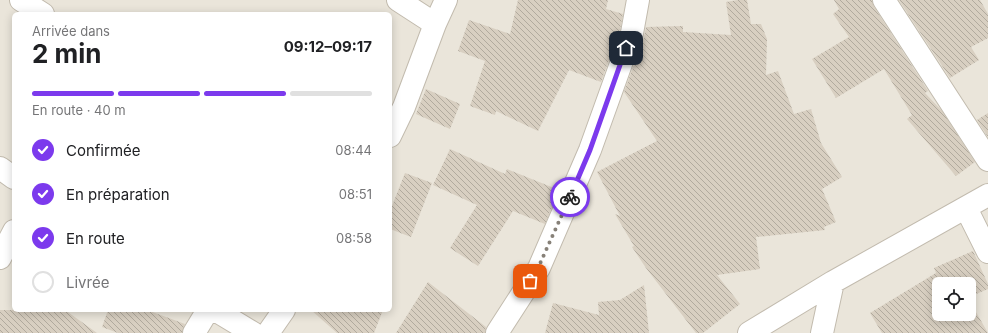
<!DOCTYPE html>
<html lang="fr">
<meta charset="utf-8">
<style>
:root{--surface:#fff;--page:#f6f6f6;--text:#202124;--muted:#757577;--line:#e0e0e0;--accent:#7c3aed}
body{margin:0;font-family:Inter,sans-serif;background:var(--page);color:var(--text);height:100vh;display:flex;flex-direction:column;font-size:15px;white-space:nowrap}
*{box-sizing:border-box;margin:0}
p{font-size:13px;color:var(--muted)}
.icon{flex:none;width:22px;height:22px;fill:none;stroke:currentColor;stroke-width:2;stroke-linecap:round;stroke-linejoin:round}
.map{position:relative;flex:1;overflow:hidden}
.details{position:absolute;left:12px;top:12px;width:380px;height:300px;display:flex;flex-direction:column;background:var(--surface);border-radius:6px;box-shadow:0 2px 10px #0003}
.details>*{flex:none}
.tools{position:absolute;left:932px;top:277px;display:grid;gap:8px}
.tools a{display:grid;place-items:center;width:44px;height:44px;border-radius:6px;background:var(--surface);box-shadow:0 2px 10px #0003;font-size:20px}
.pin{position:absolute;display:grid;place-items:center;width:34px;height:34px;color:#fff;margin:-17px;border-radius:8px;box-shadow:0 2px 6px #0006}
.courier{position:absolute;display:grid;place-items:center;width:40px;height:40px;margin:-20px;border:3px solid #7c3aed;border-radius:50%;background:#fff;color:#222;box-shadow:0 1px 5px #0007}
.summary em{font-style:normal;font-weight:700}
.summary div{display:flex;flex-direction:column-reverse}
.summary{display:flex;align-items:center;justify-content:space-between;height:68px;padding:0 20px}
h1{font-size:26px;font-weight:700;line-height:30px}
.bar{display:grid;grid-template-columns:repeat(4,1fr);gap:6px 4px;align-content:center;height:48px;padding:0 20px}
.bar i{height:5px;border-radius:3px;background:var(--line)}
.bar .active{background:var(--accent)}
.bar p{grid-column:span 4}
ol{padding:0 20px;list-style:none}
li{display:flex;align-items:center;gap:12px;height:44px}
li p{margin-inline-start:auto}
li .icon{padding:4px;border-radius:50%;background:var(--accent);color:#fff;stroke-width:4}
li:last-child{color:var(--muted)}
li i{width:22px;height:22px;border:2px solid var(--line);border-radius:50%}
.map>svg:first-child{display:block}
.residential{fill:#eae5da;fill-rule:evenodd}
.building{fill:url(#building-back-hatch)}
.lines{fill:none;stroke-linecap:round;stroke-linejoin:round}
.minor-casing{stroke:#c2bbae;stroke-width:24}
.minor{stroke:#fff;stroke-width:22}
.done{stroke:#878178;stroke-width:4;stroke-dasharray:0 7.2}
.route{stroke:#7c3aed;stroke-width:5}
</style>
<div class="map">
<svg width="988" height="333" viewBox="0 0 988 333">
<defs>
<pattern id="building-back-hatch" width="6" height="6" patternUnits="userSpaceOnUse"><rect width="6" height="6" fill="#d8cfc1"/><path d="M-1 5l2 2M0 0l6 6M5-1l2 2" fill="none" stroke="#b1aa9e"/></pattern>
</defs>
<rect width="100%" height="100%" fill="#f6f3ec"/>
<path class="residential" d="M 0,0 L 988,0 L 988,333 L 0,333 ZM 14,14 L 390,14 L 390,310 L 14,310 ZM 939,284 L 969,284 L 969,314 L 939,314 Z"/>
<path class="building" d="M 518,0 L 608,0 L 606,9 L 623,14 L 620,30 L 601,82 L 569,70 L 538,131 L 496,111 L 495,115 L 470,106 L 485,61 L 458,51 L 469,20 L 510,34 Z
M 738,0 L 747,0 L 751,24 L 761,24 L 767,39 L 766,75 L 778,71 L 794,114 L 811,109 L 821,143 L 842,177 L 822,189 L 836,222 L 824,227 L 825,230 L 756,237 L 760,269 L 717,275 L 740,304 L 703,333 L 696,333 L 646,268 L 632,247 L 634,246 L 615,214 L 620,216 L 597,172 L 657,141 L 624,92 L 644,37 L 646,27 L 683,26 L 683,32 L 731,35 L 726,2 Z
M 834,0 L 872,0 L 874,7 L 928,91 L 925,93 L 942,111 L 975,162 L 956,176 L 907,119 L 912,115 L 884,69 L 836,98 L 812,59 L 849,37 L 833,14 L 839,9 Z
M 899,0 L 980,0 L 988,14 L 988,38 L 971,47 L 979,60 L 950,78 Z
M 426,89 L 460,104 L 450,129 L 416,114 Z
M 988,113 L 988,137 L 977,120 Z
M 450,149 L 505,174 L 507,169 L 559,190 L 545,224 L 513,211 L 478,266 L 450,248 L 477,205 L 433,185 Z
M 405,173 L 432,183 L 411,237 L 390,229 L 390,211 Z
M 973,251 L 988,284 L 988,289 L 969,297 L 969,284 L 939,284 L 939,314 L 969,314 L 969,300 L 988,333 L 882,333 L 870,313 L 936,273 L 934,268 Z
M 428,282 L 486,327 L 485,333 L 396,333 Z
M 644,285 L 649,333 L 545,333 L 553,303 L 599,315 L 598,302 L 620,300 Z
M 0,310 L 65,310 L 97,333 L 0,333 Z
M 108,310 L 147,310 L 185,324 L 182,333 L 118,333 L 102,327 Z
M 311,310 L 383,310 L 374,333 L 337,333 Z"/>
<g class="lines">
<defs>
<path id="minor" d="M 21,0 L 43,14
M 398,0 L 435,24
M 884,0 L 988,160
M 390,136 L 404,107 L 435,24 L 446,0
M 0,168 L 14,178
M 966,208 L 988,252
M 0,258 L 14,231
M 215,310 L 253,333
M 194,333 L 208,310
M 268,333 L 284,310
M 497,333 L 539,268 L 590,150 L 632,33 L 638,0
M 749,333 L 833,282 L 988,195
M 822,333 L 833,282"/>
</defs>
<use href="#minor" class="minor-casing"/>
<use href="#minor" class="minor"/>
</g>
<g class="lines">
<path class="done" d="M 530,281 L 538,268 L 570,197"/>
<path class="route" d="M 570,197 L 590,150 L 626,48"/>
</g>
</svg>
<div class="tools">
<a><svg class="icon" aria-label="locate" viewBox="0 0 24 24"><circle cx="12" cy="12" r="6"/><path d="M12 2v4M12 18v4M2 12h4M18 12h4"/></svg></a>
</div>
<div class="pin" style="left:530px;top:281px;background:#ea580c"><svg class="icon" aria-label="bag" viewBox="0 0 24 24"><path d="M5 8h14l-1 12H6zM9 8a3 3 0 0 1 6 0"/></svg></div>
<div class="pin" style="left:626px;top:48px;background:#1f2937"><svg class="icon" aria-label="home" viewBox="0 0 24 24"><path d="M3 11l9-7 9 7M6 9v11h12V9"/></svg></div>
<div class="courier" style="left:570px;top:197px"><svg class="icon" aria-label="bike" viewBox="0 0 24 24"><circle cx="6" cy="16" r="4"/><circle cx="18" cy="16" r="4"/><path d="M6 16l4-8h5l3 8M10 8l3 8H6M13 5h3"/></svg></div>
<section class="details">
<div class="summary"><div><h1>2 min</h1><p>Arrivée dans</p></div><em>09:12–09:17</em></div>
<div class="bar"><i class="active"></i><i class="active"></i><i class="active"></i><i></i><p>En route · 40 m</p></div>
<ol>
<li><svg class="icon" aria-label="check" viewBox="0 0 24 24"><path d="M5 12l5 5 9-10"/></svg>Confirmée<p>08:44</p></li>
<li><svg class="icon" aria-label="check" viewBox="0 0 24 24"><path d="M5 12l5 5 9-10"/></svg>En préparation<p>08:51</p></li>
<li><svg class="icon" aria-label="check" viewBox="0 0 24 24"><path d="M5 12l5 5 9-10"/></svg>En route<p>08:58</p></li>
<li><i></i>Livrée</li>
</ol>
</section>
</div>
